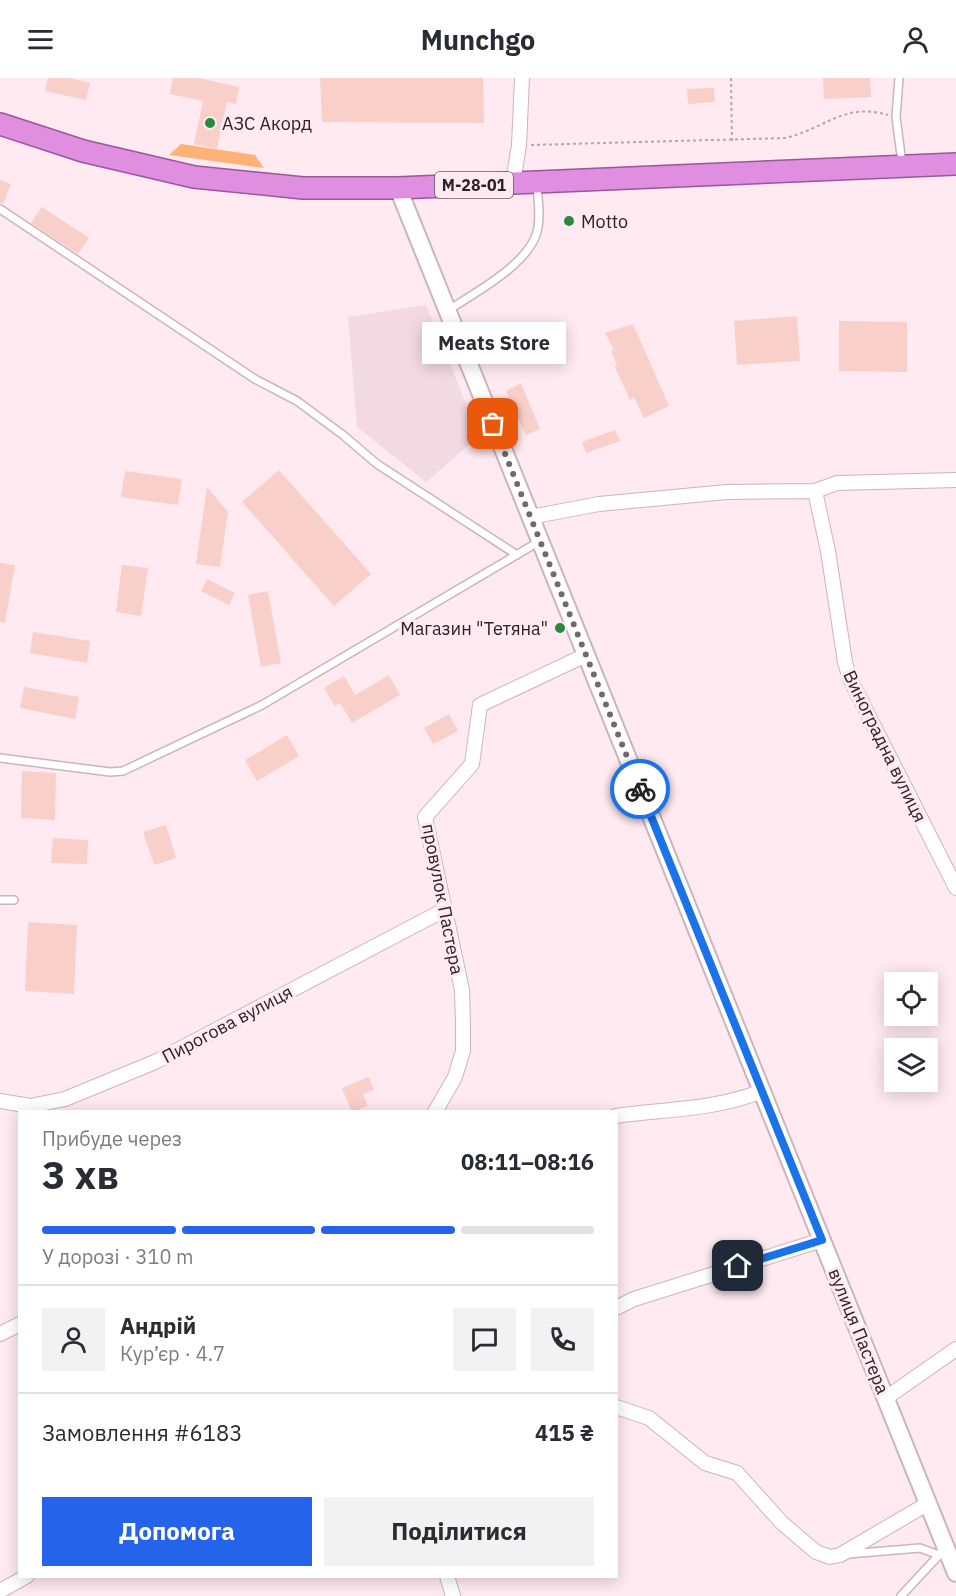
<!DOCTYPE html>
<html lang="uk">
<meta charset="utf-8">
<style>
:root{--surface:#fff;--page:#f2f2f3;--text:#2b2b33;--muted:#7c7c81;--line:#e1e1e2;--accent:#2563eb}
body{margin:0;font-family:"IBM Plex Sans",sans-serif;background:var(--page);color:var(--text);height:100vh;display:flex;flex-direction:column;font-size:22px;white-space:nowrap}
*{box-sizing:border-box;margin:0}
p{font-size:20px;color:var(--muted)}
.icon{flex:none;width:33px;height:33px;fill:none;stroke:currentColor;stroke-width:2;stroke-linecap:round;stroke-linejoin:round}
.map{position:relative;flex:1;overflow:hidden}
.panel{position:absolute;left:18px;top:1032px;width:600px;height:468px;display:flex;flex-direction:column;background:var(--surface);border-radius:0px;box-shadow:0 3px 15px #0003}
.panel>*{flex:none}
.controls{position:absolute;left:884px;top:894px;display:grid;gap:12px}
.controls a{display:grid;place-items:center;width:54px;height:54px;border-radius:0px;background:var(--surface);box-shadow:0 3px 15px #0003;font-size:30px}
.pin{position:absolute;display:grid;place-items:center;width:51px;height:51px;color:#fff;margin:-26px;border-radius:12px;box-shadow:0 3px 9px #0006}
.courier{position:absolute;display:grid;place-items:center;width:60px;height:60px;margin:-30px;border:4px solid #1a73e8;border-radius:50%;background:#fff;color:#222;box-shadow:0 2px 8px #0007}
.bubble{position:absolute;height:42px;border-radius:0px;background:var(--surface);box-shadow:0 3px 15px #0003;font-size:20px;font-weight:700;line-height:42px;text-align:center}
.head em{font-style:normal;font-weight:700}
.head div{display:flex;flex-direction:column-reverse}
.head{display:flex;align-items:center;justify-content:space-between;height:102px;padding:0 24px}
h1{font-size:39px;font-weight:700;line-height:45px}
.bar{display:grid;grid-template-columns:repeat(4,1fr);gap:9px 6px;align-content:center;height:72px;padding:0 24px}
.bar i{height:8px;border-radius:4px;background:var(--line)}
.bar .active{background:var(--accent)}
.bar p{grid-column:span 4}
.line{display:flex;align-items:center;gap:15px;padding:0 24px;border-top:2px solid var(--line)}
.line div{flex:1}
.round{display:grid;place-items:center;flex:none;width:63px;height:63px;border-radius:0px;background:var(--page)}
.cta{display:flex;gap:12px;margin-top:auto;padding:12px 24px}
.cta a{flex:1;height:69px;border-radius:0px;background:var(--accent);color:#fff;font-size:24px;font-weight:700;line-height:69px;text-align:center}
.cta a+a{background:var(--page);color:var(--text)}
header{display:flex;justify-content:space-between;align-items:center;height:78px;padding:0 24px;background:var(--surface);font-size:27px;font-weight:700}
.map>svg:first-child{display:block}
.built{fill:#f3d9e1}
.green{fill:#ffb278}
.building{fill:#f9cfc9}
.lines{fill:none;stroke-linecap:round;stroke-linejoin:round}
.service-casing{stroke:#ccb4bb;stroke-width:10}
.minor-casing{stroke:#ccb4bb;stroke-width:16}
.tertiary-casing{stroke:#ccb4bb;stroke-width:20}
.trunk-casing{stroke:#9b5699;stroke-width:24}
.path{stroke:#b6a6ab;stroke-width:2;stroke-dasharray:3 3;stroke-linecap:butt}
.service{stroke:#fff;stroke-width:7}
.minor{stroke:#fff;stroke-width:14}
.tertiary{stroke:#fff;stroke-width:16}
.trunk{stroke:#df8ee0;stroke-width:21}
.done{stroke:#75686c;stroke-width:6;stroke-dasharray:0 10.8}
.route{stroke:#1a73e8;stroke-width:8}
.poi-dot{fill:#278a3e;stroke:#feeaf0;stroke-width:2}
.labels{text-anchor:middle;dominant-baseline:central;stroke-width:6;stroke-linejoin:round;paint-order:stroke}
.shield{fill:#feeaf0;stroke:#6a5e62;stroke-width:1.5}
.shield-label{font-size:16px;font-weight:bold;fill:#2b2225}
.poi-label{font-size:18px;fill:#2b2225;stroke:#feeaf0;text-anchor:start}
.street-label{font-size:18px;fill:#2b2225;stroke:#feeaf0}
</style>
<header><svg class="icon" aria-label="menu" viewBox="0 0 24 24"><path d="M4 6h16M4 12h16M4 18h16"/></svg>Munchgo<svg class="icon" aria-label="person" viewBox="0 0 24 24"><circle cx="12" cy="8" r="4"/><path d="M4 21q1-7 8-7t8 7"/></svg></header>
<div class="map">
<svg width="956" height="1518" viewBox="0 0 956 1518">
<rect width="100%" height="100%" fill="#feeaf0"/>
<path class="built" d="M 426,227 L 479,358 L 426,404 L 357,349 L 348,239 Z"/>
<path class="green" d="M 181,66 L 255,77 L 264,90 L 169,77 Z"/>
<path class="building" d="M 48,0 L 70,0 L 90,5 L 86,22 L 45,13 Z
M 173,0 L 198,0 L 239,9 L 236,26 L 227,24 L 217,71 L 194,66 L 203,23 L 170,16 Z
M 320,0 L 483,0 L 484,45 L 322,44 Z
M 823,0 L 870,0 L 871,19 L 824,21 Z
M 714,10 L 715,24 L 688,26 L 687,11 Z
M 0,102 L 11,106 L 3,126 L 0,125 Z
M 42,129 L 89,160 L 78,176 L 31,145 Z
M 797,238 L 800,283 L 737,287 L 734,243 Z
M 839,243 L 907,244 L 907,294 L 839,293 Z
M 633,246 L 669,328 L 644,340 L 634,319 L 630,322 L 615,289 L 617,287 L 611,273 L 614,272 L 605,255 Z
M 521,305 L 540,351 L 526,357 L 506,313 Z
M 615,352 L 620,363 L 586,375 L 582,364 Z
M 279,392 L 371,496 L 334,528 L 242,424 Z
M 125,393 L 182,401 L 178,427 L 121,419 Z
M 207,409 L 228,434 L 220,489 L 196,486 Z
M 0,485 L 15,487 L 5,545 L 0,544 Z
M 122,487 L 148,490 L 141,538 L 116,534 Z
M 207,501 L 235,515 L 229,527 L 201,513 Z
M 268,513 L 281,585 L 261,589 L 248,517 Z
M 33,554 L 90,563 L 87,585 L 30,575 Z
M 389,597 L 400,617 L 352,645 L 340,625 L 335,628 L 324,610 L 344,598 L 355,617 Z
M 24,609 L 79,619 L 75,641 L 20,630 Z
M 449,636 L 458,653 L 433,666 L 424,650 Z
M 287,657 L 299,678 L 257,703 L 245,682 Z
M 22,693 L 56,695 L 55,742 L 21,740 Z
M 166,747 L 176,780 L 154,787 L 143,754 Z
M 53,760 L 88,762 L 87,786 L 51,785 Z
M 28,844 L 77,847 L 74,916 L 25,913 Z
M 369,999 L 374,1012 L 363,1016 L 368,1028 L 352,1034 L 342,1010 Z"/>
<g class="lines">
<defs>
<path id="service" d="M 899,0 L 896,39 L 902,85
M 0,131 L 255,301 L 297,323 L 343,357 L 377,386 L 517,477
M 447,233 C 474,215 528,187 537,154 C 541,139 538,122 537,107
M 0,680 L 110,694 L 123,693 L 262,627 L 540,463
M 0,822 L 14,822
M 848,1476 L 920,1470 L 939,1477
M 901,1518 L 940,1476"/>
<path id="minor" d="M 513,105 L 519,67 L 522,0
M 815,413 L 828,473 L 845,584 L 850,601 L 956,810
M 530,439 L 599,426 L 727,414 L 815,413 L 837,405 L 956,402
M 0,1023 L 30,1028 L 65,1021 L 155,984 L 444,832
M 435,1034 L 455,999 L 463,973 L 463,946 L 462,912 L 425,739 L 472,686 L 480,627 L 586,577
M 616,1038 C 665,1031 716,1032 762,1013
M 616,1230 L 634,1221 L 822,1162
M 0,1256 L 20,1246
M 886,1320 L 956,1271
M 616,1329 L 649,1340 L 705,1385 L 737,1395 L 782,1445 L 816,1474 L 830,1479 L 840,1477 L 927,1426
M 447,1498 L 453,1518
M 0,1513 L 27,1498"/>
<path id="tertiary" d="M 398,110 L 956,1495"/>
<path id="trunk" d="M 0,46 L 83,73 L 194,99 L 303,110 L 398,110 L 956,86"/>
</defs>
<use href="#service" class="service-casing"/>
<use href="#minor" class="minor-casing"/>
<use href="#tertiary" class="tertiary-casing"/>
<use href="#trunk" class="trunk-casing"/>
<path class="path" d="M 731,0 L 732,63
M 531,67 L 785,60 C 825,51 843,24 888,37"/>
<use href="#service" class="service"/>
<use href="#minor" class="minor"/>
<use href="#tertiary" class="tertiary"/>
<use href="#trunk" class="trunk"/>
</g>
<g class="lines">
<path class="done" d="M 493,346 L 640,711"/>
<path class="route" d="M 640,711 L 822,1162 L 738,1188"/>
</g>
<g class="poi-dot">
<circle cx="210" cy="45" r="6"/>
<circle cx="569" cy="143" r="6"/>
<circle cx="560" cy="550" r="6"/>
</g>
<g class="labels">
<rect class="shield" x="435" y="94" width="78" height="26" rx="4.5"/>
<g class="shield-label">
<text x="474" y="107">М-28-01</text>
</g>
<g class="poi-label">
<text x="222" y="45">АЗС Акорд</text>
<text x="581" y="143">Motto</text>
<text x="548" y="550" text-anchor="end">Магазин "Тетяна"</text>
</g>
<g class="street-label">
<text transform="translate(885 668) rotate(64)">Виноградна вулиця</text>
<text transform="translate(443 821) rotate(79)">провулок Пастера</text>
<text transform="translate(227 946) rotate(-28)">Пирогова вулиця</text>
<text transform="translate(859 1253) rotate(68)">вулиця Пастера</text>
</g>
</g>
</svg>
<div class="controls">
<a><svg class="icon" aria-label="locate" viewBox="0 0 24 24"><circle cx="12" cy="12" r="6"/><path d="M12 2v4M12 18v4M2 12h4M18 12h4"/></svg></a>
<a><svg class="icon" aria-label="layers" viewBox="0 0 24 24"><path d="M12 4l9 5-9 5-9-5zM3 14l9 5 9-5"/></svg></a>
</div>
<div class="pin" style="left:493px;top:346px;background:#ea580c"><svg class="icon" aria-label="bag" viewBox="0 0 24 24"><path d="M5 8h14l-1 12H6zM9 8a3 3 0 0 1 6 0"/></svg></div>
<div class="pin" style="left:738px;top:1188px;background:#1f2937"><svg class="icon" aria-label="home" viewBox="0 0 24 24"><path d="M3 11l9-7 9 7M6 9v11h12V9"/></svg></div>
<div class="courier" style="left:640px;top:711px"><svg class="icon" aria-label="bike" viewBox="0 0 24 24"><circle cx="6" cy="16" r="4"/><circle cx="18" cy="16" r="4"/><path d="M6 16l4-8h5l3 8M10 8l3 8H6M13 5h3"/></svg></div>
<div class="bubble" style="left:422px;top:244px;width:144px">Meats Store</div>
<section class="panel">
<div class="head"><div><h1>3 хв</h1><p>Прибуде через</p></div><em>08:11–08:16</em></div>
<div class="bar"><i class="active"></i><i class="active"></i><i class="active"></i><i></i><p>У дорозі · 310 m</p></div>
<div class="line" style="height:108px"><a class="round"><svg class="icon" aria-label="person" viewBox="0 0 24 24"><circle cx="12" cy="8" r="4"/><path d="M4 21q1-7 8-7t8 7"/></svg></a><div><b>Андрій</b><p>Кур’єр · 4.7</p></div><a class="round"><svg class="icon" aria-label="chat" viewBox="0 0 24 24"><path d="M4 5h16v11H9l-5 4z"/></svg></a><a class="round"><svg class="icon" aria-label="phone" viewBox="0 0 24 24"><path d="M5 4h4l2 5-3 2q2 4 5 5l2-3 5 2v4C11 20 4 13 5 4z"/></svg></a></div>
<div class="line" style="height:78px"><div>Замовлення #6183</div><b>415 ₴</b></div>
<div class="cta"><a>Допомога</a><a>Поділитися</a></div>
</section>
</div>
